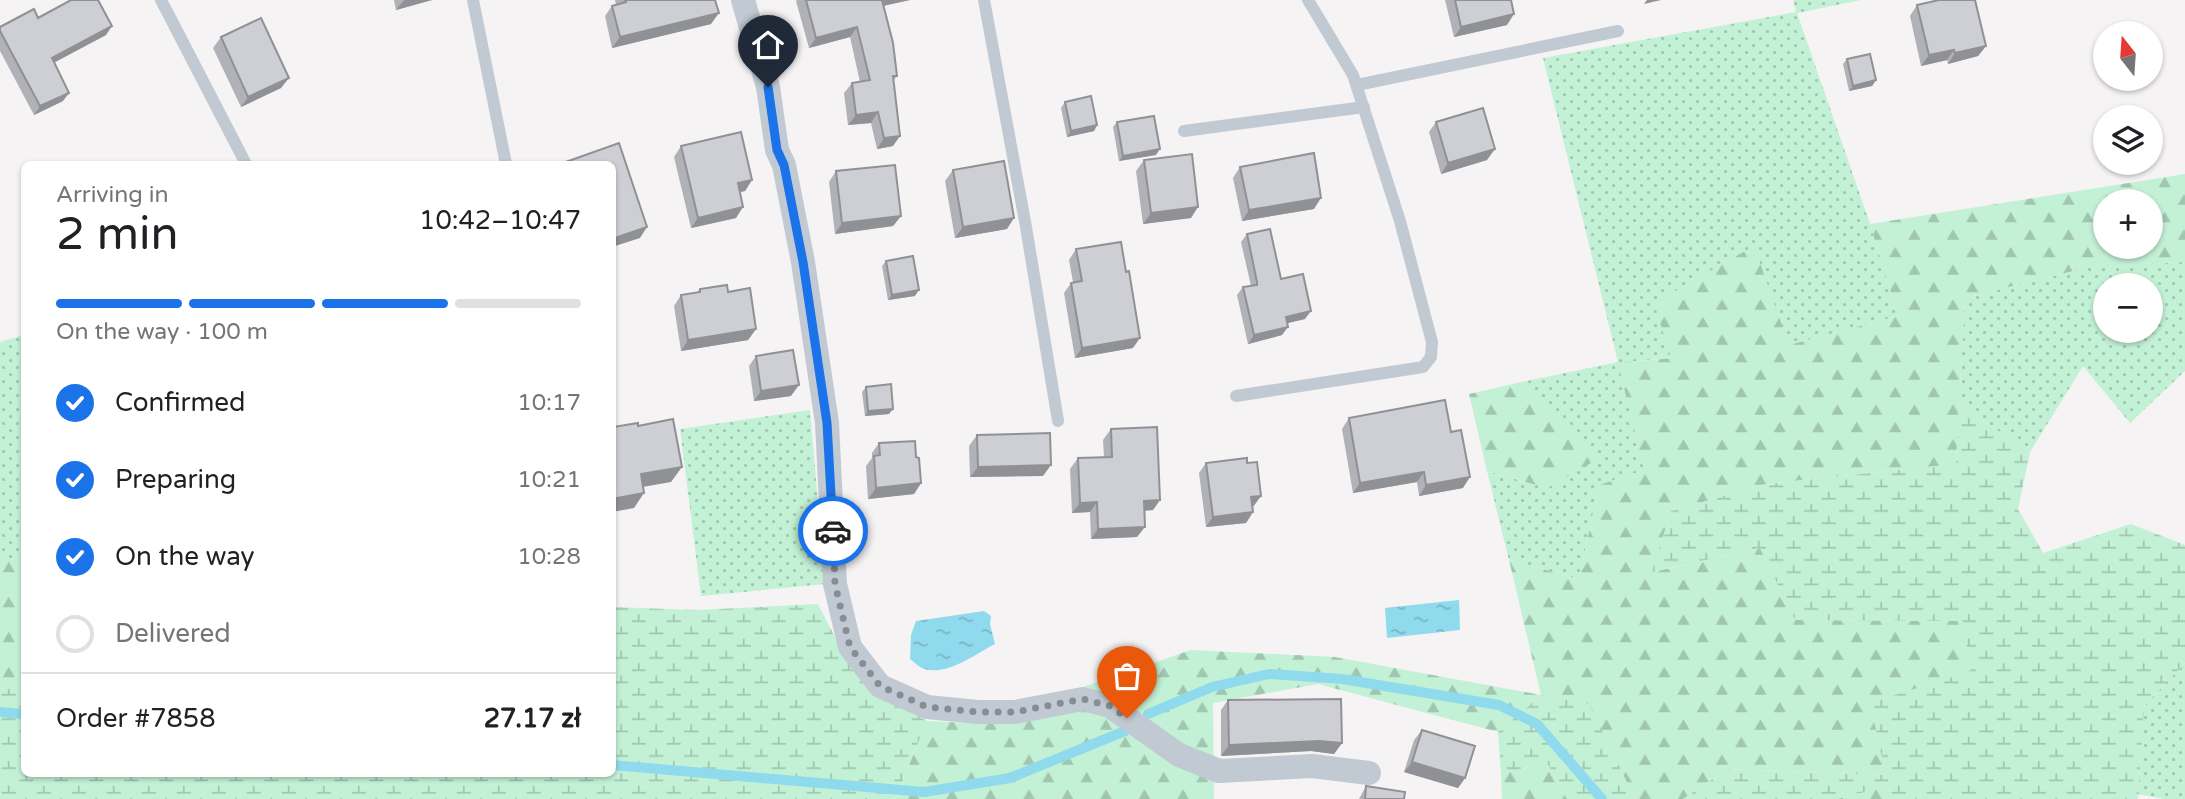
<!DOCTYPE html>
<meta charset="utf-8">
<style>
:root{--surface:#fff;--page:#f2f2f2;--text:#202124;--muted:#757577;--line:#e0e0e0;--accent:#1a73e8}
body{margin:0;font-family:"Varela Round",sans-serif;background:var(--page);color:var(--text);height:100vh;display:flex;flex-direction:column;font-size:26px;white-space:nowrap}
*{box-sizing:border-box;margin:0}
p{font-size:23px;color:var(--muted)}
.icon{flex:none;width:38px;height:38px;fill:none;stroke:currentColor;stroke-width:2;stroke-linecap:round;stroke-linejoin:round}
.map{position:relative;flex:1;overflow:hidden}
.panel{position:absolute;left:21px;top:161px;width:595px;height:616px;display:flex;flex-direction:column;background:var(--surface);border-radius:10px;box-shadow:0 2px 5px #0004}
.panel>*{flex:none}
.needle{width:46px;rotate:343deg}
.tools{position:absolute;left:2093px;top:21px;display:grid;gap:14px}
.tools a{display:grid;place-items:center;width:70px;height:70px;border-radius:50%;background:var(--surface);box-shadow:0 2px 5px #0004;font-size:35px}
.pin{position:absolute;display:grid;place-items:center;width:60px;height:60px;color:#fff;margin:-72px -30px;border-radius:50% 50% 50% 0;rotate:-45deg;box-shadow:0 0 7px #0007}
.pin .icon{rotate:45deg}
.courier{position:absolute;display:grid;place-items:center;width:70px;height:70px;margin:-35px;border:5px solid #1a73e8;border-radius:50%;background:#fff;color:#222;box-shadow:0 2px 9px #0007}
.head em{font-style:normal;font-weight:600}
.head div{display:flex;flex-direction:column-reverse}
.head{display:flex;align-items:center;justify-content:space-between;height:119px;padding:0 35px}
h1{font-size:46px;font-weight:600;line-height:52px}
.bar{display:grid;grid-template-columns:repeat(4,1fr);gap:10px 7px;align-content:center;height:84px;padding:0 35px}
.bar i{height:9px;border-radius:5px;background:var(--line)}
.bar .current{background:var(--accent)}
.bar p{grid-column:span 4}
.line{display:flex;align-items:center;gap:18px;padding:0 35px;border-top:2px solid var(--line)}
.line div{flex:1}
ol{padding:0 35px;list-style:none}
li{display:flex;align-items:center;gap:21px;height:77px}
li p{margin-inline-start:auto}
li .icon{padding:7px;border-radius:50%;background:var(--accent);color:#fff;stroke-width:4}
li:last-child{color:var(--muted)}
li i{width:38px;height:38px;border:4px solid var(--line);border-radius:50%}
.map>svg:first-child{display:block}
.grass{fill:url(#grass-dots);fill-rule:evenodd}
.forest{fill:url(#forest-firs);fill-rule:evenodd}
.wetland{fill:url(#wetland-marsh)}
.water{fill:url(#water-ripples)}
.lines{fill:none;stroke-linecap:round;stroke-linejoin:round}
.stream{stroke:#90daee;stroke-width:10}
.lane{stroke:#c1cad2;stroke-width:12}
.street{stroke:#c1cad2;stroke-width:24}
.wall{fill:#b0b2b7}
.shaded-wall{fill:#909195}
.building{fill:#cdcfd5;stroke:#909195;stroke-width:2}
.done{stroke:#868d94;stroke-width:7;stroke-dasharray:0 12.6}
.route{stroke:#1a73e8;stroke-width:9}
</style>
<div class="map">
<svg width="2185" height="799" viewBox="0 0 2185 799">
<defs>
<pattern id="grass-dots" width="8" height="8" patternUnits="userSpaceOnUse" patternTransform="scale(1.75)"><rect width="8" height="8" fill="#c3f1d5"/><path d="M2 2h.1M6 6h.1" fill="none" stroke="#a0c6b0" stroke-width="1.8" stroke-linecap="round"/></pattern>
<pattern id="forest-firs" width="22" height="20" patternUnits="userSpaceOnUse" patternTransform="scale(1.75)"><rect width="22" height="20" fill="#c3f1d5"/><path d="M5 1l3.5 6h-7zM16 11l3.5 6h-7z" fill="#a0c6b0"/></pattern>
<pattern id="wetland-marsh" width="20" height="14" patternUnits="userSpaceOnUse" patternTransform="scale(1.75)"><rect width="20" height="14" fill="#c3f1d5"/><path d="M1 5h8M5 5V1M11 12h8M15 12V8" fill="none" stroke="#a0c6b0"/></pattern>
<pattern id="water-ripples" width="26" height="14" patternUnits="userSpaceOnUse" patternTransform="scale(1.75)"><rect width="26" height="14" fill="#90daee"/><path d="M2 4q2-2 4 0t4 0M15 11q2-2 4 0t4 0" fill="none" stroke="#78b4c4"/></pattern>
</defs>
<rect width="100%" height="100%" fill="#f5f3f3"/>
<path class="grass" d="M 1793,0 L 1861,0 L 1797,13 L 1870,224 L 1898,316 L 1789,345 L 1619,363 L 1645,470 L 1599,485 L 1579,579 L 1509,560 L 1487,471 L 1547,488 L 1597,459 L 1521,382 L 1618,362 L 1543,58 L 1796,12 Z
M 2185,262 L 2185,371 L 2130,423 L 2083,366 L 2030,452 L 1959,405 L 1965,298 L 2093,266 ZM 2105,285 L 2151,285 L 2151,331 L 2105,331 Z
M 24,335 L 24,559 L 0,559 L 0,342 Z
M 810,410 L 825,584 L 701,596 L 680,429 Z
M 2185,663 L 2185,799 L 2164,799 L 2138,794 L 2144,706 Z"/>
<path class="forest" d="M 2185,174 L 2185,262 L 2093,266 L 1965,298 L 1956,464 L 1766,484 L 1671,511 L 1653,572 L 1760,548 L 1796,620 L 1964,621 L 1971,672 L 1886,775 L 1728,769 L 1683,799 L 1635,799 L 1588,704 L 1541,695 L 1498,732 L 1318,684 L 1213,703 L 1214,799 L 895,799 L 927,721 L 970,723 L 1042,701 L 1191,650 L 1335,657 L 1541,695 L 1509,560 L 1579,579 L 1599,485 L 1644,470 L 1618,363 L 1671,358 L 1654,303 L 1754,246 L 1789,345 L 1898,316 L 1870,224 ZM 2105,201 L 2151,201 L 2151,247 L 2105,247 Z
M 1521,382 L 1598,459 L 1547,488 L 1487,471 L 1469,394 Z
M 0,559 L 24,559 L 24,691 L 0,688 Z
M 1547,763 L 1567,799 L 1502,799 L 1501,774 Z
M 1888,786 L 1894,799 L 1837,799 Z"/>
<path class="wetland" d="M 1959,405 L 2030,452 L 2018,509 L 2043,553 L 2131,524 L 2185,545 L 2185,663 L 2144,706 L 2138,799 L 1894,799 L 1888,786 L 1837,799 L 1683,799 L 1728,769 L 1886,775 L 1870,703 L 1971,671 L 1963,621 L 1795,620 L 1760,548 L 1652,572 L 1671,511 L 1766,484 L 1956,464 Z
M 818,604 L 841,649 L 876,693 L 927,721 L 895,799 L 0,799 L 0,688 L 24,691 L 24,774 L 612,774 L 613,607 L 697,610 Z
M 1541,695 L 1589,704 L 1635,799 L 1567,799 L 1547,763 L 1501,774 L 1498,732 Z"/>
<path class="water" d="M 1459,600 L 1460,630 L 1387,638 L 1385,608 Z
M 984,611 L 991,616 L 990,624 L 995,644 C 975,654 948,676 924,669 C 919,667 914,662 910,659 L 911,635 L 916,621 Z"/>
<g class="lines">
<path class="stream" d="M 0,712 L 24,714
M 1148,714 L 1212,687 L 1269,674 L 1342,679 L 1499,705 L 1537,724 L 1602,799
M 612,765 L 924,792 L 1010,778 L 1125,731"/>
<path class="lane" d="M 161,0 L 246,164
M 473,0 L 506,164
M 984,0 L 1026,227 L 1058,421
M 1357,85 L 1618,31
M 1184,131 L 1364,107
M 1236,396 L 1423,367 L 1431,357 L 1432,342 L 1400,221 L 1353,75 L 1308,0"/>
<path class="street" d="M 743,0 L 768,87 L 777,150 L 784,165 L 803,262 L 827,423 L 835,584 L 850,647 L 880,686 L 927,707 L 978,712 L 1015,712 L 1083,699 L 1110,706 L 1179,755 L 1219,771 L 1312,766 L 1369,773"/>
</g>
<path class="wall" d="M 394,0 L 432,0 L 396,10 Z
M 615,0 L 715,0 L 711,24 L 612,48 L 605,16 L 612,6 L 616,5 Z
M 797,0 L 910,0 L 883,6 L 897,76 L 894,80 L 893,146 L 877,149 L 871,123 L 848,125 L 844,93 L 852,83 L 860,82 L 850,37 L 809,48 L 796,1 Z
M 1445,0 L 1511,0 L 1507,25 L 1454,37 Z
M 1917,5 L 1986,46 L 1978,56 L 1948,64 L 1947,60 L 1921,66 L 1910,16 Z
M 38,18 L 106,35 L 54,62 L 63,101 L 34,115 L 0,51 L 0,27 Z
M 221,37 L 281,88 L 241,107 L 213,48 Z
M 1847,59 L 1876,80 L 1872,86 L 1849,91 L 1843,64 Z
M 1065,102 L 1097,125 L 1094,131 L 1067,137 L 1061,108 Z
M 1117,122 L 1156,155 L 1119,161 L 1113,127 Z
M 1436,122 L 1487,160 L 1441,174 L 1429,132 Z
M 681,146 L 752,180 L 745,191 L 740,192 L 736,218 L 691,228 L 674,157 Z
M 1144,160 L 1191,218 L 1143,224 L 1136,171 Z
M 1240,167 L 1314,209 L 1242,221 L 1233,178 Z
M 953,170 L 1007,229 L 955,238 L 945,181 Z
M 836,171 L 901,216 L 893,226 L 835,234 L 829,182 Z
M 1247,234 L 1281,279 L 1305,319 L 1287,323 L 1282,335 L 1248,344 L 1237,295 L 1243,287 L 1251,286 L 1241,242 Z
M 1076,249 L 1133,348 L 1075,358 L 1064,293 L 1071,283 L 1073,282 L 1069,260 Z
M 886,261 L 915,296 L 888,300 L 882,266 Z
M 700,289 L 728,292 L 756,329 L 748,340 L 681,351 L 674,306 L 681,295 L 697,293 Z
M 756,356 L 791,396 L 754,401 L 749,366 Z
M 866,387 L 889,414 L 865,416 L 862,392 Z
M 1349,418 L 1463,488 L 1419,496 L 1417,482 L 1353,493 L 1342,429 Z
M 1111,429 L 1160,500 L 1153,510 L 1144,511 L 1137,537 L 1091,539 L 1090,512 L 1072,513 L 1070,469 L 1078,458 L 1104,457 L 1103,440 Z
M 977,435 L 1043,476 L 970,477 L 969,446 Z
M 879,443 L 916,457 L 921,483 L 914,494 L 868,499 L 866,466 L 872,458 L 872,453 Z
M 1206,463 L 1261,496 L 1252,507 L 1253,512 L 1246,523 L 1206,527 L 1199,473 Z
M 1228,700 L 1342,743 L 1334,754 L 1311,751 L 1221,756 L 1221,710 Z
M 1422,730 L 1465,778 L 1458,788 L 1404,772 L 1414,740 Z
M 1366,786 L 1404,799 L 1359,799 Z"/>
<path class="shaded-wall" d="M 404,0 L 432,0 L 396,10 Z
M 879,0 L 910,0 L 873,8 Z
M 1647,0 L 1661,0 L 1644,4 Z
M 719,13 L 711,24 L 612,48 L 620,37 Z
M 1514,14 L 1507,25 L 1454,37 L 1461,27 Z
M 112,26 L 106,35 L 46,67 L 52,58 Z
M 857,27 L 850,37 L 809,48 L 816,38 Z
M 1986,46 L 1978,56 L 1948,64 L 1955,53 Z
M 1954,50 L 1947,60 L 1921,66 L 1929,55 Z
M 289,78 L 281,88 L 241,107 L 248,97 Z
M 1876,80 L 1872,86 L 1849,91 L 1853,86 Z
M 69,93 L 63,101 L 34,115 L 40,106 Z
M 878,112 L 871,123 L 848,125 L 856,115 Z
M 1097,125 L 1094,131 L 1067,137 L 1071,131 Z
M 900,136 L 893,146 L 877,149 L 884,138 Z
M 1160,149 L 1156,155 L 1119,161 L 1123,156 Z
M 1495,149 L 1487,160 L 1441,174 L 1448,163 Z
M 752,180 L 745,191 L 730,194 L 738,183 Z
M 1321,198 L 1314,209 L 1242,221 L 1249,210 Z
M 743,207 L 736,218 L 691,228 L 698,218 Z
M 1198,207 L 1191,218 L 1143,224 L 1151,213 Z
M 901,216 L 893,226 L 835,234 L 842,223 Z
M 1014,218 L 1007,229 L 955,238 L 963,227 Z
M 647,227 L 640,238 L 612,247 L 612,239 Z
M 919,290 L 915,296 L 888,300 L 892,295 Z
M 1311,311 L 1305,319 L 1280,325 L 1286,317 Z
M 1288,327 L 1282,335 L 1248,344 L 1254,335 Z
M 756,329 L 748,340 L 681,351 L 688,340 Z
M 1140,338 L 1133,348 L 1075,358 L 1082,348 Z
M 799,385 L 791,396 L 754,401 L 761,391 Z
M 893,409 L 889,414 L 865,416 L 868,411 Z
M 1051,465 L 1043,476 L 970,477 L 978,467 Z
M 682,467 L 671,482 L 631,489 L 641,474 Z
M 1424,472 L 1417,482 L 1353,493 L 1360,483 Z
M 1470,477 L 1463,488 L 1419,496 L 1426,485 Z
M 921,483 L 914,494 L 868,499 L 876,488 Z
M 644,493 L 634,508 L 612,512 L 612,499 Z
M 1261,496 L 1253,507 L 1244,508 L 1251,497 Z
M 1160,500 L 1153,510 L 1136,511 L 1144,501 Z
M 1097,502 L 1090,512 L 1072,513 L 1080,503 Z
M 1253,512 L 1246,523 L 1206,527 L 1213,517 Z
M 1145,527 L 1137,537 L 1091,539 L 1098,529 Z
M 1319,741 L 1342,743 L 1334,754 L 1311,751 L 1221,756 L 1229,745 Z
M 1412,762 L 1465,778 L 1458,788 L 1404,772 Z"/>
<path class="building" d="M 71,0 L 98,0 L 112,26 L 52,58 L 69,93 L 40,106 L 0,31 L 0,27 L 34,9 L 38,18 Z
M 625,0 L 715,0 L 719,13 L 620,37 L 612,6 L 626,2 Z
M 806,0 L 882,0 L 893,43 L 897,76 L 893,76 L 900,136 L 884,138 L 878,112 L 856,115 L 852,83 L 870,80 L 857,27 L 816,38 Z
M 1455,0 L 1511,0 L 1514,14 L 1461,27 Z
M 1939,0 L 1975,0 L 1986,46 L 1955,53 L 1954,50 L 1929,55 L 1917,5 Z
M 261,18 L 289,78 L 248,97 L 221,37 Z
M 1870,54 L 1876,80 L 1853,86 L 1847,59 Z
M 1091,96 L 1097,125 L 1071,131 L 1065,102 Z
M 1483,108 L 1495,149 L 1448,163 L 1436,122 Z
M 1154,116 L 1160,149 L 1123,156 L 1117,122 Z
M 741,132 L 752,180 L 738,183 L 743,207 L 698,218 L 681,146 Z
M 619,143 L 647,227 L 612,239 L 612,164 L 560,164 Z
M 1314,153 L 1321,198 L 1249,210 L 1240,167 Z
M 1192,154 L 1198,207 L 1151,213 L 1144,160 Z
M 1004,161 L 1014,218 L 963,227 L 953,170 Z
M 895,165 L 901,216 L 842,223 L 836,171 Z
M 1270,229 L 1281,279 L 1303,274 L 1311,311 L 1286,317 L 1288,327 L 1254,335 L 1243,287 L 1257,285 L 1257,282 L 1247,234 Z
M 1121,242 L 1126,272 L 1129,271 L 1140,338 L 1082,348 L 1071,283 L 1082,281 L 1076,249 Z
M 913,256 L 919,290 L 892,295 L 886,261 Z
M 727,285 L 728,292 L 750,288 L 756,329 L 688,340 L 681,295 L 700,292 L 700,289 Z
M 793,350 L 799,385 L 761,391 L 756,356 Z
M 891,384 L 893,409 L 868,411 L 866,387 Z
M 1445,400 L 1451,432 L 1461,430 L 1470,477 L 1426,485 L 1424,472 L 1360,483 L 1349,418 Z
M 673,419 L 682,467 L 641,474 L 644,493 L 612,499 L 613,427 L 638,423 L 638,426 Z
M 1157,427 L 1160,500 L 1144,501 L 1145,527 L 1098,529 L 1097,502 L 1080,503 L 1078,458 L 1112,457 L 1111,429 Z
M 1050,433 L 1051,465 L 978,467 L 977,435 Z
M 915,441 L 916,457 L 919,458 L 921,483 L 876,488 L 874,456 L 880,455 L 879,443 Z
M 1247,458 L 1247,463 L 1257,462 L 1261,496 L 1251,497 L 1253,512 L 1213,517 L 1206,463 Z
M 1341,699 L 1342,743 L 1319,741 L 1229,745 L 1228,700 Z
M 1422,730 L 1475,746 L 1465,778 L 1412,762 Z
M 1366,786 L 1405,792 L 1404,799 L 1365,799 Z"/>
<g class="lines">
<path class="done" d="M 833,531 L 835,584 L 850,647 L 880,686 L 927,707 L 978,712 L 1015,712 L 1083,699 L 1110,706 L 1127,718"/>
<path class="route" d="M 768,87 L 777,150 L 784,165 L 803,262 L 827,423 L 833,531"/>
</g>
</svg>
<div class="tools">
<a><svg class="needle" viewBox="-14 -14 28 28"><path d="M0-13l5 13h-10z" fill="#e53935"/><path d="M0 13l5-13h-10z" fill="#757577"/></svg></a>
<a><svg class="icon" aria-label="layers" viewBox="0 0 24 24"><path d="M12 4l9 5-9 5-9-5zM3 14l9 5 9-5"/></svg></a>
<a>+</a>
<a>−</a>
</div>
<div class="pin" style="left:1127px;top:718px;background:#ea580c"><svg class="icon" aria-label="bag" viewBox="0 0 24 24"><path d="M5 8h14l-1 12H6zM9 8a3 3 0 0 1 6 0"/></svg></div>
<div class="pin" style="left:768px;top:87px;background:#1f2937"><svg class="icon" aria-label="home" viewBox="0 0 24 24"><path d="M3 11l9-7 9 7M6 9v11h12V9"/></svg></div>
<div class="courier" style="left:833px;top:531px"><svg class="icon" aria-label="car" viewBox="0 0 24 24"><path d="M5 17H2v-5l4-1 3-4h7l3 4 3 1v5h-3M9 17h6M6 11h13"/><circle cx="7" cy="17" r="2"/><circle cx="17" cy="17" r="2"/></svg></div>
<section class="panel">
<div class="head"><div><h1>2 min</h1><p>Arriving in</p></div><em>10:42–10:47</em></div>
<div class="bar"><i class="current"></i><i class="current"></i><i class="current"></i><i></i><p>On the way · 100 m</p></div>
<ol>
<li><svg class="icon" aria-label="check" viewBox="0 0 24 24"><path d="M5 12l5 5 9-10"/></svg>Confirmed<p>10:17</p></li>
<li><svg class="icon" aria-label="check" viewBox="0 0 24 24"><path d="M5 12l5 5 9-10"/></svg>Preparing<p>10:21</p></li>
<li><svg class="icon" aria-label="check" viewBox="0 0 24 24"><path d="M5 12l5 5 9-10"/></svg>On the way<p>10:28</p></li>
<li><i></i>Delivered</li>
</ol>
<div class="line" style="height:91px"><div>Order #7858</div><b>27.17 zł</b></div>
</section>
</div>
